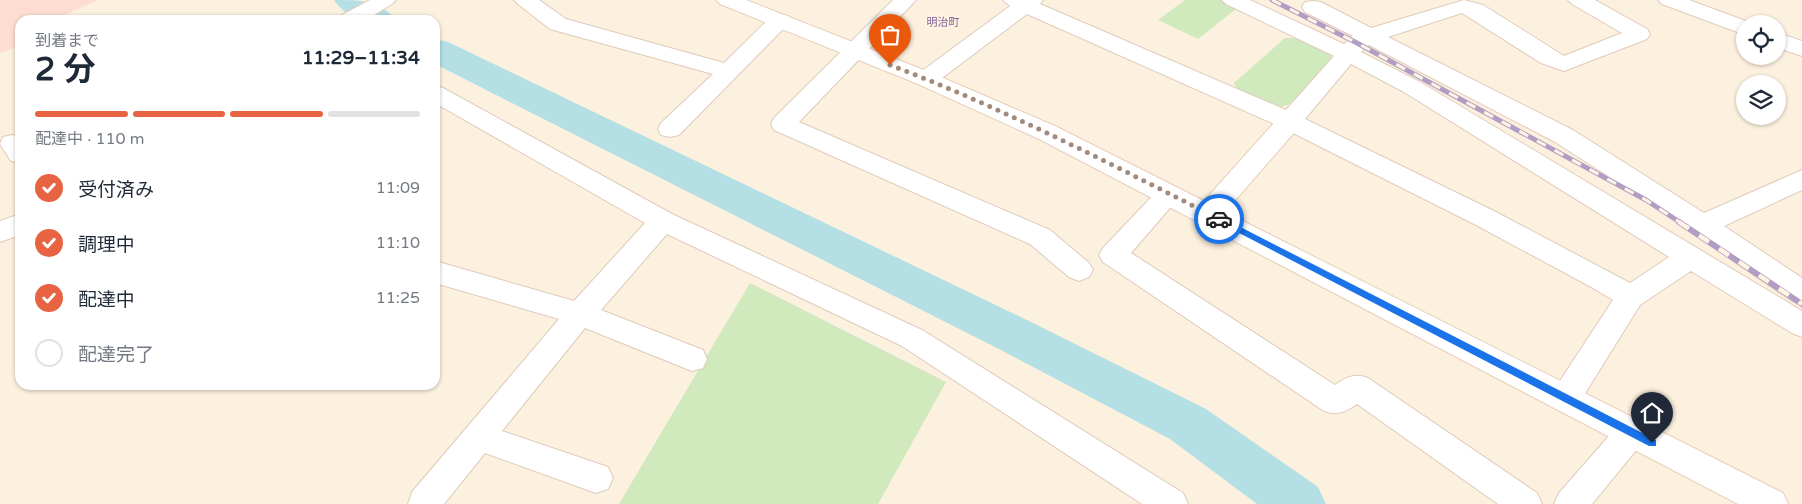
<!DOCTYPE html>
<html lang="ja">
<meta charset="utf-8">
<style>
:root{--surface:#fff;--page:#f2f2f3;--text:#1f2937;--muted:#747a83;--line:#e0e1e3;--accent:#e76342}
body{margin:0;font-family:"Varela Round","Noto Sans JP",sans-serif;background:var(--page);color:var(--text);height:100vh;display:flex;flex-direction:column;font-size:19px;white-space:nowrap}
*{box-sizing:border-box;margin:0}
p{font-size:16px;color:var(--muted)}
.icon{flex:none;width:28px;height:28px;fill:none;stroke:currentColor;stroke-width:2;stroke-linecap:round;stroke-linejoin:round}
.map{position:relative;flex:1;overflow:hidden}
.details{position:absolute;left:15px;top:15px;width:425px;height:375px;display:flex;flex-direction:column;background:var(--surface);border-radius:15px;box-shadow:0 1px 4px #0004}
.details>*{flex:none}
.tools{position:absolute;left:1736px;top:15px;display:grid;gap:10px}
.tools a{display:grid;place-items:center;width:50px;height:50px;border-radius:50%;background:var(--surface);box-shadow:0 1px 4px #0004;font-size:25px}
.pin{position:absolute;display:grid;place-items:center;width:42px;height:42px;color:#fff;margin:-51px -21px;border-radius:50% 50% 50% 0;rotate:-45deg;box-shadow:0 0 5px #0007}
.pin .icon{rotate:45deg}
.courier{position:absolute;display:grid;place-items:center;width:50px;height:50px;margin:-25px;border:4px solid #1a73e8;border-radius:50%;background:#fff;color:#222;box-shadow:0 1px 6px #0007}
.overview em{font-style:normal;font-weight:700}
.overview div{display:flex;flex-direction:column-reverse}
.overview{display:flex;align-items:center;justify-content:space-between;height:85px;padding:0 20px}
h1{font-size:32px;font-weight:700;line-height:38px}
.bar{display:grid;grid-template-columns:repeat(4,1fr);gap:8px 5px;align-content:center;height:60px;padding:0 20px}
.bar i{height:6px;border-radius:4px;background:var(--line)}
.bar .current{background:var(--accent)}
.bar p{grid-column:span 4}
ol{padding:0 20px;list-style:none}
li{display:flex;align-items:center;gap:15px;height:55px}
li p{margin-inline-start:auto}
li .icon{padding:5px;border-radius:50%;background:var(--accent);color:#fff;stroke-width:4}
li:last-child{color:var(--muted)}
li i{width:28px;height:28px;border:2px solid var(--line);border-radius:50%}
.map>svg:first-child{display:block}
.commercial{fill:#fdddd1}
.green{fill:#d0e9bd}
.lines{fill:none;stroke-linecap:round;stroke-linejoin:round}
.river{fill:#b3dfe5;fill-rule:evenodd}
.street-casing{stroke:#dfcbbb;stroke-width:2}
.secondary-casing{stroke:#e7ceba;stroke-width:2}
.street{fill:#fff;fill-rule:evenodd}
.secondary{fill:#fff;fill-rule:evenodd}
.rail-far1-casing{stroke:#b29ec4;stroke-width:5}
.rail-casing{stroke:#b29ec4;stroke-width:6}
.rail-far1{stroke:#fff4e4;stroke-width:3;stroke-dasharray:10;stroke-linecap:butt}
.rail{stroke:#fff4e4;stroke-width:4.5;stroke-dasharray:12;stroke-linecap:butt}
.route{fill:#1a73e8}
.done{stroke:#a28b7c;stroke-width:5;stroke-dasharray:0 9}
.labels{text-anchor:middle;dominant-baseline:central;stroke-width:4.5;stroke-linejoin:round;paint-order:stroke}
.far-neighbourhood-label{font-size:11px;fill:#836295;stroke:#fff4e4}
</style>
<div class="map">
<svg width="1802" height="504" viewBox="0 0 1802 504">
<rect width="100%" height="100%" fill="#fcf0de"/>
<path class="commercial" d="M 0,0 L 98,0 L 57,18 L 59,20 L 20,20 L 20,46 L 0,53 Z"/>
<path class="green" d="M 1185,0 L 1221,0 L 1237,8 L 1198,39 L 1158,20 Z
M 1285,38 L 1297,38 L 1329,53 L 1333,61 L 1288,105 L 1279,107 L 1237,89 L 1234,83 Z
M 750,283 L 946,382 L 878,504 L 619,504 Z"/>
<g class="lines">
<path class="river" d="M 334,0 C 360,0 380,0 396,20 C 370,20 351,24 334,0 Z
M 435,39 L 448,42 L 1031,322 L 1206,409 L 1318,487 L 1326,504 L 1257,504 L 1170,439 L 997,348 L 435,64 Z"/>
<defs>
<path id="street" d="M 370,0 L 396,0 L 392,4 L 366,20 L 339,20 L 342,15 Z
M 514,0 L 539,0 L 566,19 L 724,63 L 772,16 L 780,14 L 788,16 L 791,21 L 679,135 L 670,137 L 661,135 L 658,129 L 661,123 L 713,74 L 550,29 L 518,4 Z
M 893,0 L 916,0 L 799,122 L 1050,230 L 1089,263 L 1093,270 L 1089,277 L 1079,281 L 1069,277 L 1030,244 L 774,130 L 771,124 L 774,118 Z
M 1003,0 L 1043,0 L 1040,4 L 1286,110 L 1334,56 L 1226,4 L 1222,0 L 1250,0 L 1344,44 L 1353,36 L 1305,12 L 1302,7 L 1305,2 L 1313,1 L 1321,2 L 1371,28 L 1464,0 L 1483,5 L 1564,56 L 1622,33 L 1572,4 L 1568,0 L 1595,0 L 1647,29 L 1650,34 L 1647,39 L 1564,71 L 1541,63 L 1462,13 L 1388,37 L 1573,130 L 1704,213 L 1802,170 L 1802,190 L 1724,226 L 1802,278 L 1802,304 L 1792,301 L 1658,208 L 1555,142 L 1369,45 L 1361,52 L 1420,82 L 1802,311 L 1802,337 L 1792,333 L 1691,271 L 1640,305 L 1576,408 L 1565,412 L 1554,408 L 1549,399 L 1554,390 L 1613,300 L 1593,288 L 1478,226 L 1281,127 L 1027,14 L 934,84 L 926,86 L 918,84 L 914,79 L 918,74 L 1010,6 ZM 1351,64 L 1404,92 L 1669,257 L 1630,283 L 1496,212 L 1305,119 Z
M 1658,0 L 1689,0 L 1754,24 L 1745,24 L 1745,34 L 1737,32 L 1662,4 Z
M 1778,33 L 1802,41 L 1802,56 L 1778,48 Z
M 435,86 L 443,88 L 672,214 L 922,330 L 1183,493 L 1188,504 L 1142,504 L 902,346 L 667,234 L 601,310 L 703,350 L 707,359 L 703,368 L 692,371 L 585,328 L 502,431 L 608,467 L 613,478 L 608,489 L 596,493 L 485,453 L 444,504 L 408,504 L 412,492 L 559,319 L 435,283 L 435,261 L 574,301 L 645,223 L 435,103 Z
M 12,135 L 20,137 L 20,163 L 11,161 L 0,144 L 3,137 Z
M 1169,185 L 1178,188 L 1182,194 L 1131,253 L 1335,385 C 1347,377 1354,373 1368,378 L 1537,493 L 1542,504 L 1498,504 L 1357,404 C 1345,412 1338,416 1324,411 L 1103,262 L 1099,255 L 1103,248 L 1160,188 Z
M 20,214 L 20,235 L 0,242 L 0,221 Z
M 1635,420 L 1646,424 L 1651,434 L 1646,444 L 1638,448 L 1592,504 L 1554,504 L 1559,493 L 1616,428 Z"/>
<path id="secondary" d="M 716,0 L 746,0 L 934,74 L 1057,127 L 1204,201 L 1281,115 L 1290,113 L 1299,115 L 1302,121 L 1299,127 L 1225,212 L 1783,493 L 1788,504 L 1738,504 L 1039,139 L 918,84 L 720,4 Z"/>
</defs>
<use href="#street" class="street-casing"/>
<use href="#secondary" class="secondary-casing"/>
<use href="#street" class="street"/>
<use href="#secondary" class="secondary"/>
<defs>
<path id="rail-far1" d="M 1272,0 L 1357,43 L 1646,200 L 1681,223"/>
<path id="rail" d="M 1679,222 L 1802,304"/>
</defs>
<use href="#rail-far1" class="rail-far1-casing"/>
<use href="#rail" class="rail-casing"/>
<use href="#rail-far1" class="rail-far1"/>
<use href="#rail" class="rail"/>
</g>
<path class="route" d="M 1219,216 L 1656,440 L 1656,446 L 1649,446 L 1216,221 L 1215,219 Z"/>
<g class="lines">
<path class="done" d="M 890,65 C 1003,108 1111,164 1219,219"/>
</g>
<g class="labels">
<g class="far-neighbourhood-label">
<text x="943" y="22">明治町</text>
</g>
</g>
</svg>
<div class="tools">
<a><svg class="icon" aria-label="locate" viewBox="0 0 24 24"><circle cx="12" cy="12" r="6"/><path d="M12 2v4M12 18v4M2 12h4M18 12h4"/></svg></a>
<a><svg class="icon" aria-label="layers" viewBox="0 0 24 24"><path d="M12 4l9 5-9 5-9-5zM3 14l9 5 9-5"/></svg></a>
</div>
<div class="pin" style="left:890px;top:65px;background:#ea580c"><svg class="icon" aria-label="bag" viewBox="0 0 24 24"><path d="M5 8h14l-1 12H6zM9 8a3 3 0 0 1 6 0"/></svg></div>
<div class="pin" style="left:1652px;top:443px;background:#1f2937"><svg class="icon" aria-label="home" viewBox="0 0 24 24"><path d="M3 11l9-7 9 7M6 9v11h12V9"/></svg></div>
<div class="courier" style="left:1219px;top:219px"><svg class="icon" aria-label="car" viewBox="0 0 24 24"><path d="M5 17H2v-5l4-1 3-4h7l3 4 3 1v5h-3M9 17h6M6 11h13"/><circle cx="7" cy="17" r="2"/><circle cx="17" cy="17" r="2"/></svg></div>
<section class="details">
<div class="overview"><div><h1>2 分</h1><p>到着まで</p></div><em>11:29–11:34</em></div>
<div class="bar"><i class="current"></i><i class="current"></i><i class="current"></i><i></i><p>配達中 · 110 m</p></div>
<ol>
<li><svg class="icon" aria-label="check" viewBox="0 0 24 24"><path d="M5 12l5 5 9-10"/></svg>受付済み<p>11:09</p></li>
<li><svg class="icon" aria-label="check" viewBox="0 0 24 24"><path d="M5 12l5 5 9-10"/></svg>調理中<p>11:10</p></li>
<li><svg class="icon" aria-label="check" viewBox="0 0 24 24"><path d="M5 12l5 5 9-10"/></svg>配達中<p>11:25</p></li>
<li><i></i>配達完了</li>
</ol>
</section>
</div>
